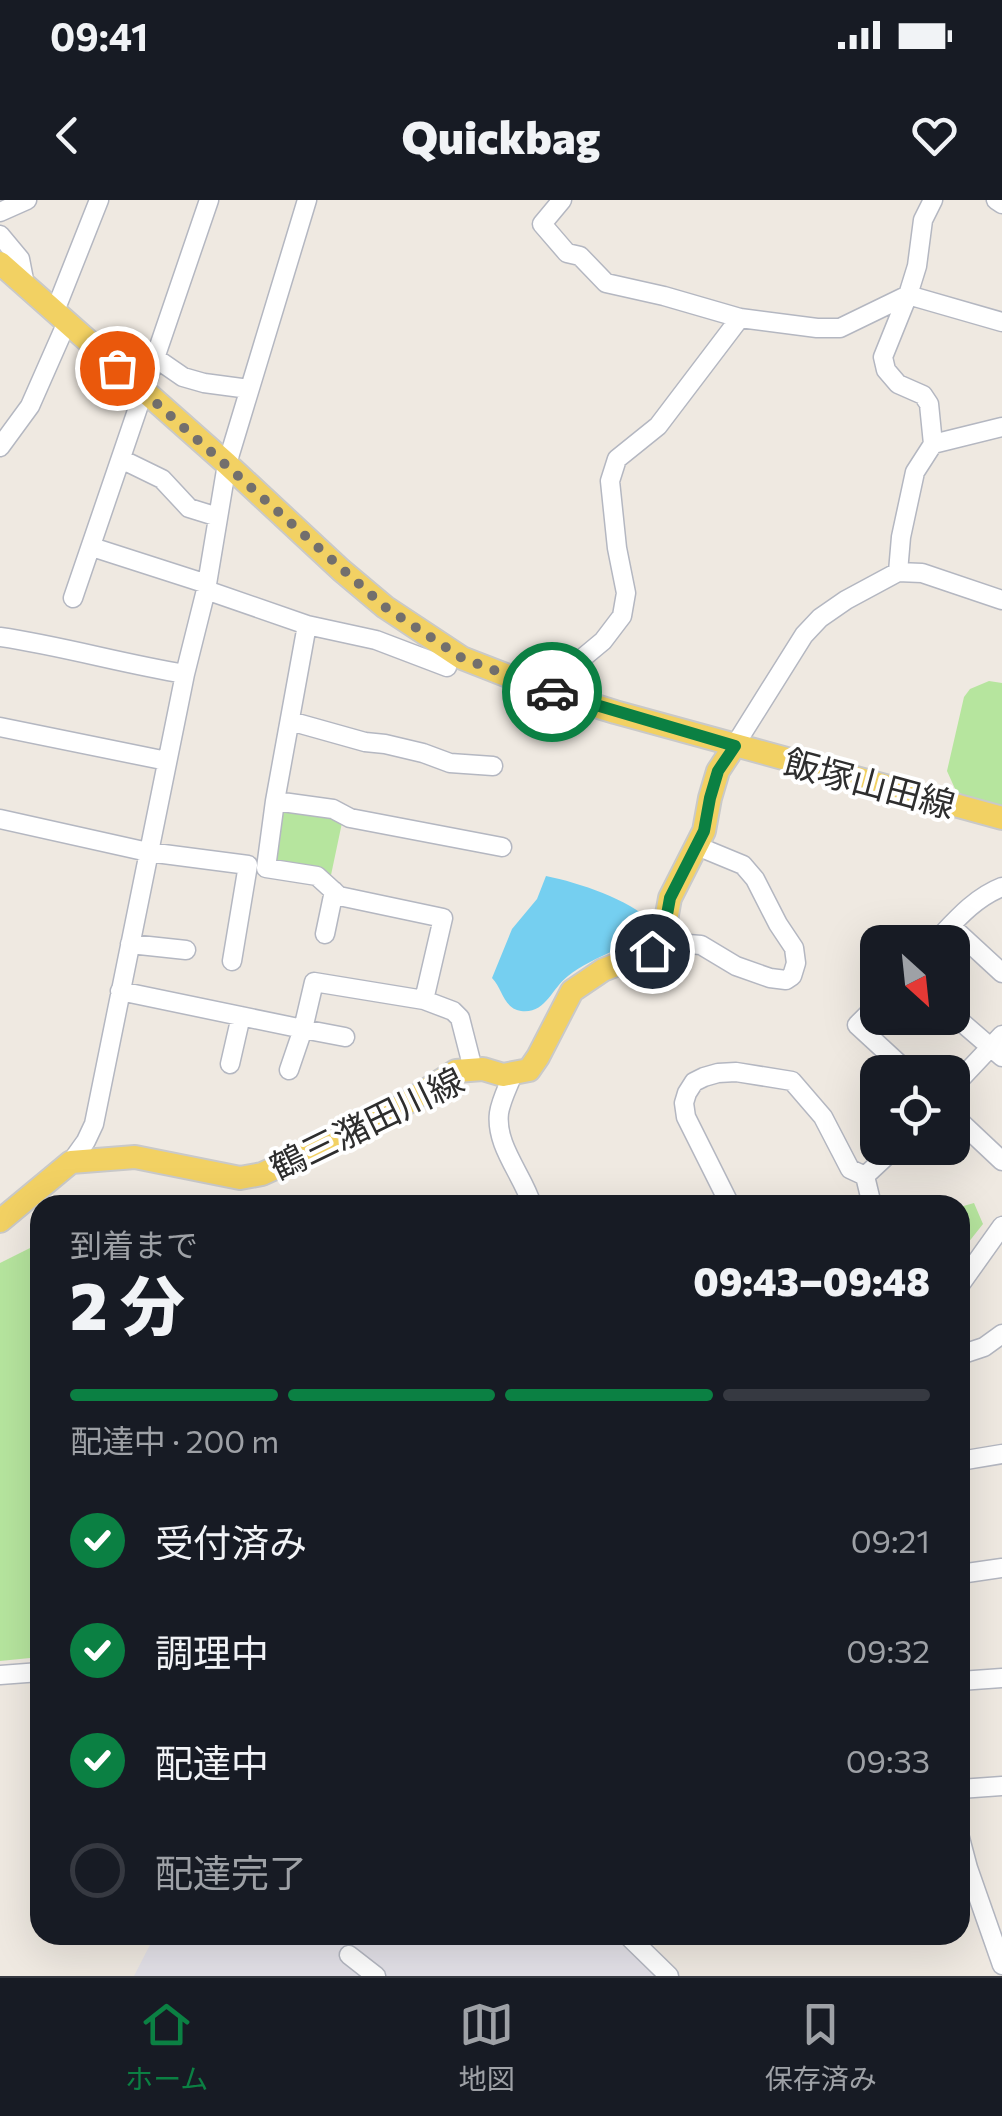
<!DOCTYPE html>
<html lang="ja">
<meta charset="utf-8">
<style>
:root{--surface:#171b24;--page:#20242c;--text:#f1f3f6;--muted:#9ea1a6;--line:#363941;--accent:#0b8043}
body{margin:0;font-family:Commissioner,"Noto Sans JP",sans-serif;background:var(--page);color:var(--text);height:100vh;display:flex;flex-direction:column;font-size:38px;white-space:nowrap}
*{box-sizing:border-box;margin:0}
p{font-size:32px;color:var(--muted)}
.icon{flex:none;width:55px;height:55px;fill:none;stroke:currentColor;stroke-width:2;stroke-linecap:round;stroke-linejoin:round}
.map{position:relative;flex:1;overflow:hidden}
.details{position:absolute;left:30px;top:995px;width:940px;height:750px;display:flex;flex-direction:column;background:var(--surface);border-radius:30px;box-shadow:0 10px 40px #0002}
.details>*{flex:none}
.needle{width:65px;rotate:153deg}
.tools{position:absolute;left:860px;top:725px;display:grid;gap:20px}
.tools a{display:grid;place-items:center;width:110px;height:110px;border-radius:20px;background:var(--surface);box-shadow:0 10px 40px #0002;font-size:50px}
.pin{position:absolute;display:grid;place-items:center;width:85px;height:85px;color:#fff;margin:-42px;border:5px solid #fff;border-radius:50%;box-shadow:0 2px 10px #0007}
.courier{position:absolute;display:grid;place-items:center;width:100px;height:100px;margin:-50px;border:8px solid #0b8043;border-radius:50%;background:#fff;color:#222;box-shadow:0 2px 12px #0007}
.headline em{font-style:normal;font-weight:800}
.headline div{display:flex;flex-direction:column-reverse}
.headline{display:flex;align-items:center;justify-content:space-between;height:170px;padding:0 40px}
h1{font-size:65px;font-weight:800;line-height:75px}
.bar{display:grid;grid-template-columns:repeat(4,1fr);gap:15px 10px;align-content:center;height:120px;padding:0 40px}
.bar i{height:12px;border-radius:8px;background:var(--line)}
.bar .on{background:var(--accent)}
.bar p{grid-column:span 4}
ol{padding:0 40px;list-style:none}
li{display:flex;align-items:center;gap:30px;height:110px}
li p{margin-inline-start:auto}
li .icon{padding:10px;border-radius:50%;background:var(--accent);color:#fff;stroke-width:4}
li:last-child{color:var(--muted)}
li i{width:55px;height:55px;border:5px solid var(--line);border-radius:50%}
.status{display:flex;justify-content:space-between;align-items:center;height:70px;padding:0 50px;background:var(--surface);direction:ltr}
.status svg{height:28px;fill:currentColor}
header{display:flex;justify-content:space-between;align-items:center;height:130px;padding:0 40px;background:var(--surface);font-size:45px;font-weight:800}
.tabs{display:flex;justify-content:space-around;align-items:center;height:140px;border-top:2px solid var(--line);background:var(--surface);font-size:28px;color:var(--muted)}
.tabs a{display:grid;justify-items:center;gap:5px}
.tabs .on{color:var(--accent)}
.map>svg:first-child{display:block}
.industrial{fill:#e3e1e8}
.green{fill:#b6e59e}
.water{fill:#75cff0}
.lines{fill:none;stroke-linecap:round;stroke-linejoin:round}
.minor-casing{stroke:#b4b7c1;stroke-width:21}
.major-casing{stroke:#c9c9c9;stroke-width:26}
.minor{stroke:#fff;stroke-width:18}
.major{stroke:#f2d163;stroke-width:22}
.done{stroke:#726f6d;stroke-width:10;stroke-dasharray:0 18}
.route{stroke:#0b8043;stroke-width:12}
.labels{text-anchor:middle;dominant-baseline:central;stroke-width:8;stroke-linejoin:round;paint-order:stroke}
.street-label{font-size:35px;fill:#2e2e2e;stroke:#fff}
</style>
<div class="status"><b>09:41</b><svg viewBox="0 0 49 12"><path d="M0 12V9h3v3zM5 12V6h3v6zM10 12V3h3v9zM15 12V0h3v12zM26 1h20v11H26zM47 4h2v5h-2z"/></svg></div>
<header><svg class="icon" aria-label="back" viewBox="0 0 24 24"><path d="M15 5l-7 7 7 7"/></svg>Quickbag<svg class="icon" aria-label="heart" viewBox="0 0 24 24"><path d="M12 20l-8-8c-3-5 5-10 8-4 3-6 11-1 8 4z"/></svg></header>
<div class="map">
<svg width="1002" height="1776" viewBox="0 0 1002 1776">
<rect width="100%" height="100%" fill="#efe9e1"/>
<path class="industrial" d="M 155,1735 L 611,1735 L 656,1776 L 134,1776 Z"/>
<path class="green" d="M 989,481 L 1002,483 L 1002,606 L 969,598 L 956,591 L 947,571 L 964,497 L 970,489 Z
M 279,606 L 343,618 L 331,675 L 270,664 Z
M 974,1003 L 983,1024 L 960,1053 L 960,1007 Z
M 40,1043 L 40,1457 L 0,1461 L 0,1063 Z"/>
<path class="water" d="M 546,676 C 580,683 628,699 652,722 C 632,749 594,755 568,776 C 551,789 546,814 521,811 C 503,808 503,789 492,778 L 512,729 L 537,699 Z"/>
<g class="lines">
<defs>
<path id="minor" d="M 562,0 L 542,24 L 567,53 L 580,56 L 606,83 L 664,96 L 740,118 L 817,128 L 840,128 L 908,95 L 1002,122
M 996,0 L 1002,4
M 0,12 L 27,0
M 0,35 L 20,59 L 25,85
M 55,111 L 99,0
M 154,157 L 183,177 L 204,183 L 249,189
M 933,244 L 1002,227
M 0,247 L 30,206 L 67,122
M 121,259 L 162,279 L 189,308 L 218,317
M 92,347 L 207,384
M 898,372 L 901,337 L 915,272 L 933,244 L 929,204 L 923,195 L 898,184 L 886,170 L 883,157 L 908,95 L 917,66 L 923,20 L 933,0
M 206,390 L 307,425 L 275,601 L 266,668 L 317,676 L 339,696 L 443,718 L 424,800 L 453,811 L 460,818 L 473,869
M 73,398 L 209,0
M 307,425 L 376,440 L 447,467
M 0,437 C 62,446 123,464 185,474
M 544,490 L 603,441 L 622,416 L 626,393 L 617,348 L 610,281 L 617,259 L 658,226 L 740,118
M 290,521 L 365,542 L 385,544 L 423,553 L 450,563 L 493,566
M 0,527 L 167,561
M 735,545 L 804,435 L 820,418 L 846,400 L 898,372 L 922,373 L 1002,400
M 275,601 L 333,609 L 350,618 L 502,647
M 0,619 L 148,652 L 248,665 L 232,761
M 951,726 L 1002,773
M 325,734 L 334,691
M 662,742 L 701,745 L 736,766 L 770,778 L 786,780 L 792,776 L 796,763 L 794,748 L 778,724 L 755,679 L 743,665 L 697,646
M 935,742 C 955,721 974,698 1002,687
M 130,744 L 186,750
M 120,791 L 303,829 L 314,782 L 424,800
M 878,804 L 857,825 L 908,872
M 952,814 L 1002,857
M 230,864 L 241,816
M 289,870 L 303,829 L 345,837
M 513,874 C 508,887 501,900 499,913 C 495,946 523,975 532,1005
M 952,888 L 1002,835
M 952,914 L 1002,961
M 71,962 L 86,941 L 94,924 L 185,474 L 206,390 L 227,264 L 307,0
M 865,976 L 895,948
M 730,1005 L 686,917 L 684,903 L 687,893 L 694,882 L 704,877 L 718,873 L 736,872 L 792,881 L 823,917 L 850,969 L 865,976 L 872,1005
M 960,1085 L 1002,1026
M 960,1155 L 984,1147 L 1002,1134
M 960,1261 L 1002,1254
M 960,1374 L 1002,1368
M 0,1475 L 40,1472
M 960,1481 L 1002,1478
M 960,1589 L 1002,1586
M 960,1638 L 968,1668 L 1002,1765
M 627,1735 L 669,1776
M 349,1755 L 376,1776"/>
<path id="major" d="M 0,63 L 227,264 L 341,370 L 385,407 L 462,458 L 544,490 L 615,512 L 1002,618
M 0,1021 L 71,962 L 135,957 L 240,978 L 262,974 L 380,920 L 456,871 L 483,869 L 503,875 L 529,870 L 538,857 L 572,791 L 603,770 L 652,751 L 662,742 L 670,698 L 704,631 L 710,598 L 718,571 L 735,545"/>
</defs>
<use href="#minor" class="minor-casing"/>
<use href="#major" class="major-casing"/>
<use href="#minor" class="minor"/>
<use href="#major" class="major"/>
</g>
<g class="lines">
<path class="done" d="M 117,168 L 385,407 L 462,458 L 552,492"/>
<path class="route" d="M 552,492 L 735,546 L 718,571 L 710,598 L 704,631 L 670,698 L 662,742 L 652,751"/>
</g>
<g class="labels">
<g class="street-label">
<text transform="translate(870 582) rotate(15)">飯塚山田線</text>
<text transform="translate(366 922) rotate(-26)">鶴三潴田川線</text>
</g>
</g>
</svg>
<div class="tools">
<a><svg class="needle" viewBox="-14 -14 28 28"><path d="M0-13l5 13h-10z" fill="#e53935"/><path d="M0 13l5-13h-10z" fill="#9ea1a6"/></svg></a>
<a><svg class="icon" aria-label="locate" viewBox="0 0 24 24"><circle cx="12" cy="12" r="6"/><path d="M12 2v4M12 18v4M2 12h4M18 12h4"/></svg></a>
</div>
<div class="pin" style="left:117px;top:168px;background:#ea580c"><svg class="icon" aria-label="bag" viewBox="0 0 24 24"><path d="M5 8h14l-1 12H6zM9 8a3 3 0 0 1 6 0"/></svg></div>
<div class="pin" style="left:652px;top:751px;background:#1f2937"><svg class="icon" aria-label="home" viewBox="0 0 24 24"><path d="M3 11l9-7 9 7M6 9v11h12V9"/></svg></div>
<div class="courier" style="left:552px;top:492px"><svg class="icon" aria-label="car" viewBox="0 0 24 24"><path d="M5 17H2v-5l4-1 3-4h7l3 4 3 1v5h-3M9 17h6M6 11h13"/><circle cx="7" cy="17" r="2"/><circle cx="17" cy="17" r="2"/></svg></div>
<section class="details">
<div class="headline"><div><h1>2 分</h1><p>到着まで</p></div><em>09:43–09:48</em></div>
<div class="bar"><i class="on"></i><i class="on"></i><i class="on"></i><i></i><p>配達中 · 200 m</p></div>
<ol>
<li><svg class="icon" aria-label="check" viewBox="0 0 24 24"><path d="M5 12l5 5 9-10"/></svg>受付済み<p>09:21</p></li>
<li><svg class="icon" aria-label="check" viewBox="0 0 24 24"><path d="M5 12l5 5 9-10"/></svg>調理中<p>09:32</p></li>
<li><svg class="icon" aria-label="check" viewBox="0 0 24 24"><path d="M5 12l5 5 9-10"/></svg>配達中<p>09:33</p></li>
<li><i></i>配達完了</li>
</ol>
</section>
</div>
<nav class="tabs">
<a class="on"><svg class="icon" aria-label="home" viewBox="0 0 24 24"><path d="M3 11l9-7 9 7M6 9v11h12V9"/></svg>ホーム</a>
<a><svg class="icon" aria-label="map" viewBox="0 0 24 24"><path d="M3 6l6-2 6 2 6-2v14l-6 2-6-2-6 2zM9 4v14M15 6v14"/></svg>地図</a>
<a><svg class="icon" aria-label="saved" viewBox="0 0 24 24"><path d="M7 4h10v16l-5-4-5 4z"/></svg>保存済み</a>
</nav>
